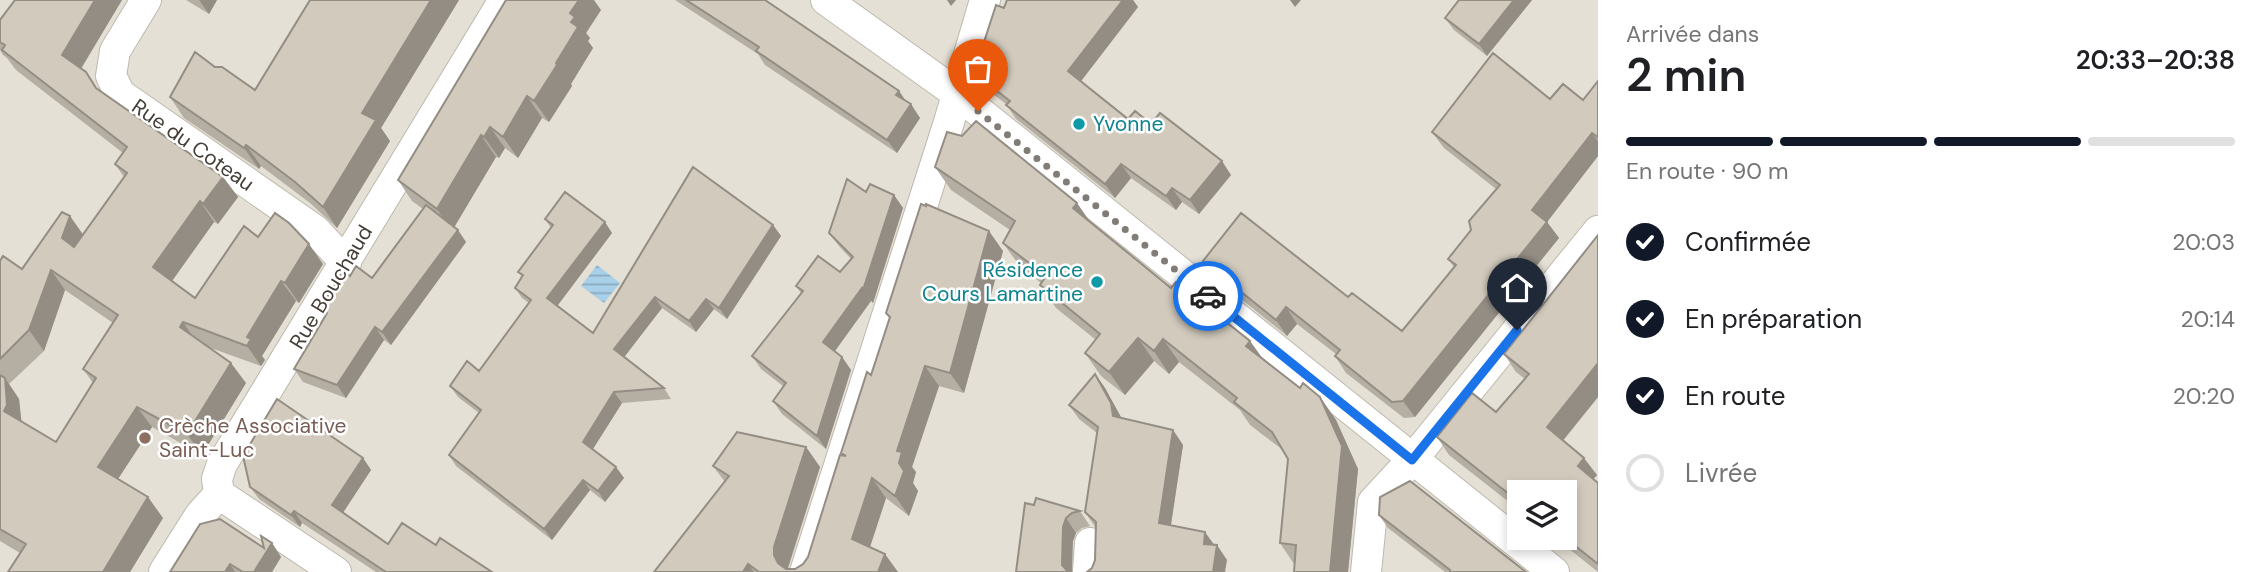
<!DOCTYPE html>
<html lang="fr">
<meta charset="utf-8">
<style>
:root{--surface:#fff;--page:#f2f2f2;--text:#202124;--muted:#757577;--line:#e0e0e0;--accent:#111827}
body{margin:0;font-family:"DM Sans",sans-serif;background:var(--page);color:var(--text);height:100vh;display:flex;flex-direction:column;font-size:26px;white-space:nowrap}
*{box-sizing:border-box;margin:0}
p{font-size:23px;color:var(--muted)}
.icon{flex:none;width:38px;height:38px;fill:none;stroke:currentColor;stroke-width:2;stroke-linecap:round;stroke-linejoin:round}
.map{position:relative;flex:1;overflow:hidden}
.panel{display:flex;flex-direction:column;background:var(--surface);width:665px}
.panel>*{flex:none}
.tools{position:absolute;left:1507px;top:480px;display:grid;gap:14px}
.tools a{display:grid;place-items:center;width:70px;height:70px;border-radius:0px;background:var(--surface);box-shadow:0 4px 10px #0003;font-size:35px}
.pin{position:absolute;display:grid;place-items:center;width:60px;height:60px;color:#fff;margin:-72px -30px;border-radius:50% 50% 50% 0;rotate:-45deg;box-shadow:0 0 7px #0007}
.pin .icon{rotate:45deg}
.courier{position:absolute;display:grid;place-items:center;width:70px;height:70px;margin:-35px;border:5px solid #1a73e8;border-radius:50%;background:#fff;color:#222;box-shadow:0 2px 9px #0007}
.headline em{font-style:normal;font-weight:600}
.headline div{display:flex;flex-direction:column-reverse}
.headline{display:flex;align-items:center;justify-content:space-between;height:119px;padding:0 28px}
h1{font-size:46px;font-weight:600;line-height:52px}
.bar{display:grid;grid-template-columns:repeat(4,1fr);gap:10px 7px;align-content:center;height:84px;padding:0 28px}
.bar i{height:9px;border-radius:5px;background:var(--line)}
.bar .on{background:var(--accent)}
.bar p{grid-column:span 4}
ol{padding:0 28px;list-style:none}
li{display:flex;align-items:center;gap:21px;height:77px}
li p{margin-inline-start:auto}
li .icon{padding:7px;border-radius:50%;background:var(--accent);color:#fff;stroke-width:4}
li:last-child{color:var(--muted)}
li i{width:38px;height:38px;border:4px solid var(--line);border-radius:50%}
main{display:flex;flex:1;min-height:0}
.map>svg:first-child{display:block}
.residential{fill:#e5e0d5;fill-rule:evenodd}
.water{fill:url(#water-rules)}
.lines{fill:none;stroke-linecap:round;stroke-linejoin:round}
.street-casing{stroke:#bfb8ad;stroke-width:32}
.street{stroke:#fff;stroke-width:30}
.wall{fill:#b5aea3;fill-rule:evenodd}
.shaded-wall{fill:#938d84}
.building{fill:#d2cabd;stroke:#938d84;stroke-width:2}
.done{stroke:#817c75;stroke-width:7;stroke-dasharray:0 12.6}
.route{stroke:#1a73e8;stroke-width:9}
.culture-dot{fill:#0f9aa8;stroke:#fff;stroke-width:2.5}
.education-dot{fill:#8d6e63;stroke:#fff;stroke-width:2.5}
.labels{text-anchor:middle;dominant-baseline:central;stroke-width:5;stroke-linejoin:round;paint-order:stroke}
.culture-label{font-size:21px;fill:#0d838f;stroke:#fff;text-anchor:start}
.street-label{font-size:21px;fill:#443e37;stroke:#fff}
.education-label{font-size:21px;fill:#785e54;stroke:#fff;text-anchor:start}
</style>
<main>
<div class="map">
<svg width="1598" height="572" viewBox="0 0 1598 572">
<defs>
<pattern id="water-rules" width="6" height="5" patternUnits="userSpaceOnUse" patternTransform="scale(1.75)"><rect width="6" height="5" fill="#a8d0e9"/><path d="M0 2.5h6" fill="none" stroke="#8aaabe"/></pattern>
</defs>
<rect width="100%" height="100%" fill="#f2eee7"/>
<path class="residential" d="M 0,0 L 1598,0 L 1598,572 L 0,572 ZM 1519,492 L 1564,492 L 1564,537 L 1519,537 Z"/>
<path class="water" d="M 597,265 L 620,283 L 604,303 L 581,286 Z"/>
<g class="lines">
<defs>
<path id="street" d="M 146,0 L 115,51 L 111,76 L 120,94 L 315,230 L 346,263
M 826,0 L 956,93 L 1554,572
M 219,494 L 217,479 L 222,464 L 504,0
M 219,494 L 336,572
M 164,572 L 200,515 L 219,494
M 805,572 L 949,122 L 985,0
M 1088,572 L 1090,543
M 1366,572 L 1373,502 L 1412,460 L 1598,231"/>
</defs>
<use href="#street" class="street-casing"/>
<use href="#street" class="street"/>
</g>
<path class="wall" d="M 15,0 L 122,0 L 81,69 L 86,72 L 97,89 L 223,177 L 238,197 L 218,224 L 214,222 L 172,281 L 195,298 L 258,237 L 323,264 L 299,303 L 296,301 L 262,356 L 265,360 L 261,366 L 208,347 L 246,383 L 202,455 L 152,427 L 118,479 L 163,518 L 130,572 L 8,572 L 20,553 L 0,541 L 0,261 L 22,269 L 70,216 L 83,235 L 124,177 L 115,164 L 123,153 L 16,70 L 7,58 L 3,55 L 0,50 L 0,20 ZM 65,290 L 113,323 L 83,369 L 93,383 L 56,442 L 21,421 L 19,399 L 9,384 L 44,351 Z
M 186,0 L 217,0 L 209,14 Z
M 310,0 L 459,0 L 381,128 L 390,141 L 337,228 L 310,203 L 261,166 L 259,169 L 184,118 L 170,97 L 215,67 L 255,90 Z
M 675,0 L 765,0 L 906,101 L 920,118 L 897,153 L 765,65 L 758,54 Z
M 1007,0 L 1133,0 L 1138,7 L 1081,81 L 1128,119 L 1151,124 L 1231,175 L 1199,214 L 1182,202 L 1176,210 L 1131,178 L 1115,198 L 1016,119 L 1006,104 L 984,87 L 974,73 L 1004,8 Z
M 1459,0 L 1532,0 L 1487,56 L 1454,30 L 1445,18 Z
M 601,10 L 586,33 L 590,38 L 588,41 L 593,48 L 571,84 L 572,86 L 549,122 L 542,118 L 518,158 L 505,148 L 499,158 L 496,157 L 454,227 L 466,242 L 391,345 L 384,340 L 346,398 L 303,382 L 294,369 L 325,316 L 320,309 L 350,276 L 372,278 L 423,209 L 412,201 L 398,180 Z
M 1598,81 L 1598,156 L 1547,222 L 1559,238 L 1415,417 L 1404,418 L 1346,373 L 1335,356 L 1336,354 L 1297,324 L 1287,336 L 1214,277 L 1203,261 L 1348,297 L 1402,331 L 1454,267 L 1448,259 L 1471,230 L 1496,189 L 1444,148 L 1432,132 L 1550,99 L 1583,100 Z
M 935,167 L 1091,222 L 1171,288 L 1300,388 L 1320,397 L 1336,420 L 1358,469 L 1348,572 L 1294,572 L 1294,564 L 1280,543 L 1288,459 L 1283,450 L 1250,425 L 1240,410 L 1179,362 L 1169,374 L 1154,361 L 1125,395 L 1101,376 L 1085,353 L 1096,340 L 1056,308 L 1040,285 L 1041,283 L 1019,265 L 1003,243 L 1010,230 L 951,190 Z
M 866,192 L 894,195 L 903,208 L 873,303 L 871,301 L 835,351 L 842,357 L 851,370 L 826,449 L 782,414 L 773,401 L 783,386 L 761,369 L 752,356 L 801,293 L 796,286 L 840,272 L 851,259 L 839,246 L 829,233 Z
M 545,219 L 612,233 L 557,306 L 593,333 L 773,225 L 781,236 L 727,319 L 714,309 L 696,332 L 662,308 L 624,357 L 664,388 L 671,399 L 622,403 L 593,449 L 616,467 L 624,478 L 605,502 L 590,490 L 552,540 L 456,466 L 449,455 L 479,413 L 458,397 L 450,386 L 479,371 L 529,303 L 522,298 L 515,288 L 522,277 L 518,272 L 551,228 Z
M 1003,251 L 964,393 L 939,386 L 912,467 L 916,472 L 913,483 L 918,491 L 909,516 L 886,498 L 870,547 L 898,572 L 654,572 L 725,482 L 713,466 L 806,447 L 820,467 L 788,569 L 795,569 L 803,564 L 808,557 L 843,456 L 841,453 L 871,375 L 889,318 L 886,313 Z
M 1504,354 L 1598,397 L 1563,441 L 1597,475 L 1593,479 L 1598,483 L 1598,572 L 1554,537 L 1564,537 L 1519,492 L 1519,510 L 1449,455 L 1437,437 L 1496,412 L 1525,379 L 1516,372 Z
M 1095,374 L 1105,388 L 1121,418 L 1173,430 L 1183,445 L 1171,525 L 1214,545 L 1227,560 L 1092,568 L 1095,560 L 1096,528 L 1085,512 L 1097,433 L 1079,419 L 1069,405 Z
M 363,458 L 371,470 L 343,513 L 388,544 L 436,545 L 492,572 L 376,572 L 302,523 L 300,527 L 259,499 L 250,487 Z
M 1025,503 L 1080,511 L 1090,526 L 1082,528 L 1076,533 L 1073,541 Z
M 1379,515 L 1526,572 L 1445,572 L 1388,528 Z
M 272,543 L 281,557 L 272,572 L 170,572 L 264,548 Z"/>
<path class="shaded-wall" d="M 95,0 L 122,0 L 77,75 L 62,55 Z
M 199,0 L 217,0 L 209,14 Z
M 431,0 L 459,0 L 381,128 L 390,141 L 337,228 L 323,207 L 362,113 Z
M 579,0 L 594,0 L 601,10 L 586,33 L 590,38 L 588,41 L 593,48 L 571,84 L 572,86 L 549,122 L 534,101 L 556,63 L 571,22 L 570,13 Z
M 947,0 L 956,0 L 951,6 Z
M 1123,0 L 1133,0 L 1138,7 L 1078,85 L 1068,71 Z
M 1290,0 L 1301,0 L 1295,7 Z
M 1514,0 L 1532,0 L 1487,56 L 1479,44 Z
M 899,91 L 908,104 L 896,95 Z
M 527,96 L 542,118 L 518,158 L 503,137 Z
M 911,104 L 920,118 L 897,153 L 887,140 Z
M 490,127 L 505,148 L 499,158 L 484,137 Z
M 1592,133 L 1598,141 L 1598,156 L 1544,226 L 1532,210 Z
M 481,135 L 496,157 L 452,231 L 437,209 Z
M 246,145 L 261,166 L 259,169 L 244,148 Z
M 1222,161 L 1231,175 L 1199,214 L 1190,200 Z
M 1121,164 L 1131,178 L 1115,198 L 1105,184 Z
M 223,177 L 238,197 L 218,224 L 203,204 Z
M 1172,188 L 1182,202 L 1176,210 L 1166,196 Z
M 894,195 L 903,208 L 873,303 L 863,290 Z
M 200,201 L 214,222 L 167,288 L 153,267 Z
M 1077,203 L 1093,226 L 1073,208 Z
M 70,216 L 84,236 L 76,259 L 62,238 Z
M 605,222 L 612,233 L 555,309 L 547,298 Z
M 1547,222 L 1559,238 L 1415,417 L 1403,401 Z
M 773,225 L 781,236 L 727,319 L 719,308 Z
M 458,230 L 466,242 L 391,345 L 382,332 Z
M 989,231 L 1003,251 L 964,393 L 950,373 Z
M 309,244 L 323,264 L 299,303 L 285,283 Z
M 51,270 L 65,290 L 44,351 L 29,330 Z
M 281,281 L 296,301 L 262,356 L 265,360 L 261,366 L 247,346 L 247,337 Z
M 862,288 L 871,301 L 832,355 L 823,342 Z
M 655,297 L 662,308 L 622,360 L 614,349 Z
M 706,299 L 714,309 L 696,332 L 689,321 Z
M 1286,307 L 1297,324 L 1287,336 L 1276,320 Z
M 183,322 L 197,343 L 180,327 Z
M 375,327 L 384,340 L 346,398 L 337,385 Z
M 1138,338 L 1154,361 L 1125,395 L 1109,372 Z
M 1163,339 L 1179,362 L 1169,374 L 1154,351 Z
M 1250,341 L 1266,363 L 1246,346 Z
M 842,357 L 851,370 L 826,449 L 817,436 Z
M 231,363 L 246,383 L 202,455 L 187,434 Z
M 1598,363 L 1598,397 L 1559,445 L 1547,427 Z
M 925,366 L 939,386 L 912,467 L 916,472 L 913,483 L 918,491 L 909,516 L 895,496 L 899,463 L 897,451 Z
M 1095,374 L 1105,388 L 1121,417 L 1113,416 Z
M 5,378 L 19,399 L 22,426 L 4,411 Z
M 614,392 L 622,403 L 591,452 L 583,442 Z
M 1320,397 L 1336,420 L 1358,469 L 1348,572 L 1330,572 Z
M 137,407 L 152,427 L 112,488 L 98,467 Z
M 1173,430 L 1183,445 L 1169,537 L 1159,523 Z
M 806,447 L 820,467 L 788,567 L 788,572 L 778,563 L 774,555 L 774,547 Z
M 363,458 L 371,470 L 340,517 L 332,505 Z
M 1584,458 L 1597,475 L 1590,483 L 1578,466 Z
M 616,467 L 624,478 L 605,502 L 598,491 Z
M 872,478 L 886,498 L 866,559 L 852,539 Z
M 583,480 L 590,490 L 552,540 L 544,529 Z
M 148,497 L 163,518 L 130,572 L 103,572 Z
M 294,511 L 302,523 L 300,527 L 291,515 Z
M 1066,518 L 1076,533 L 1073,541 L 1072,572 L 1067,572 L 1062,565 L 1063,527 Z
M 1205,532 L 1215,546 L 1204,544 Z
M 272,543 L 281,557 L 272,572 L 254,572 Z
M 1217,545 L 1227,560 L 1225,572 L 1213,572 Z
M 885,554 L 898,572 L 878,572 Z
M 230,564 L 235,572 L 225,572 Z
M 748,564 L 754,572 L 743,572 Z"/>
<path class="building" d="M 15,0 L 95,0 L 62,55 L 86,72 L 96,88 L 223,177 L 203,204 L 200,201 L 153,267 L 195,298 L 244,226 L 258,237 L 275,213 L 289,223 L 309,244 L 285,283 L 281,281 L 247,337 L 251,339 L 247,346 L 183,322 L 180,327 L 231,363 L 187,434 L 137,407 L 98,467 L 148,497 L 103,572 L 8,572 L 26,544 L 0,529 L 0,375 L 5,378 L 7,405 L 4,411 L 56,442 L 96,378 L 83,369 L 118,315 L 51,270 L 29,330 L 0,359 L 0,261 L 3,256 L 22,269 L 62,212 L 70,216 L 62,238 L 74,247 L 127,173 L 115,164 L 127,147 L 2,50 L 5,45 L 0,42 L 0,20 Z
M 310,0 L 431,0 L 362,113 L 376,120 L 323,207 L 295,182 L 246,145 L 244,148 L 170,97 L 195,52 L 215,67 L 222,67 L 255,90 Z
M 506,0 L 579,0 L 570,13 L 575,17 L 571,22 L 578,27 L 556,63 L 557,65 L 534,101 L 527,96 L 503,137 L 490,127 L 484,137 L 481,135 L 437,209 L 398,180 Z
M 686,0 L 765,0 L 899,91 L 896,95 L 911,104 L 887,140 L 756,51 L 759,47 Z
M 1007,0 L 1123,0 L 1068,71 L 1128,119 L 1135,111 L 1151,124 L 1160,113 L 1222,161 L 1190,200 L 1172,188 L 1166,196 L 1121,164 L 1105,184 L 1006,105 L 1010,101 L 974,73 L 996,5 L 1004,8 Z
M 1459,0 L 1514,0 L 1479,44 L 1445,18 Z
M 1493,53 L 1550,99 L 1563,84 L 1583,100 L 1598,81 L 1598,137 L 1592,133 L 1532,210 L 1547,222 L 1403,401 L 1392,402 L 1335,356 L 1340,350 L 1286,307 L 1276,320 L 1203,261 L 1241,213 L 1348,297 L 1352,293 L 1402,331 L 1456,265 L 1448,259 L 1471,230 L 1469,221 L 1500,185 L 1432,132 Z
M 976,121 L 1077,203 L 1073,208 L 1171,288 L 1176,282 L 1250,341 L 1246,346 L 1300,388 L 1303,383 L 1320,397 L 1342,446 L 1330,572 L 1294,572 L 1296,545 L 1280,543 L 1288,459 L 1272,432 L 1234,402 L 1237,398 L 1163,339 L 1154,351 L 1138,338 L 1109,372 L 1085,353 L 1100,334 L 1040,285 L 1046,276 L 1003,243 L 1015,221 L 935,167 L 947,132 L 962,136 Z
M 693,167 L 773,225 L 719,308 L 706,299 L 689,321 L 655,297 L 614,349 L 664,388 L 614,392 L 583,442 L 616,467 L 598,491 L 583,480 L 544,529 L 449,455 L 481,410 L 450,386 L 467,361 L 479,371 L 531,300 L 515,288 L 523,275 L 518,272 L 553,225 L 545,219 L 565,192 L 605,222 L 547,298 L 593,333 Z
M 847,179 L 866,192 L 870,184 L 894,195 L 863,290 L 862,288 L 823,342 L 842,357 L 817,436 L 773,401 L 786,383 L 752,356 L 803,291 L 796,286 L 818,256 L 840,272 L 853,257 L 829,233 Z
M 921,204 L 926,206 L 926,204 L 989,231 L 950,373 L 925,366 L 897,451 L 902,452 L 899,463 L 904,471 L 895,496 L 872,478 L 852,539 L 885,554 L 878,572 L 759,572 L 748,564 L 743,572 L 654,572 L 729,476 L 713,466 L 737,432 L 806,447 L 774,547 L 774,555 L 778,563 L 786,569 L 795,569 L 803,564 L 808,557 L 840,455 L 846,456 L 841,453 L 867,372 L 871,375 L 890,317 L 886,313 Z
M 426,205 L 458,230 L 382,332 L 375,327 L 337,385 L 294,369 L 327,313 L 320,309 L 343,271 L 350,276 L 356,266 L 372,278 Z
M 1598,235 L 1598,363 L 1547,427 L 1584,458 L 1578,466 L 1598,483 L 1598,564 L 1564,537 L 1564,492 L 1519,492 L 1519,502 L 1437,437 L 1472,393 L 1496,412 L 1529,374 L 1504,354 Z
M 1095,374 L 1111,403 L 1113,416 L 1173,430 L 1159,523 L 1205,532 L 1204,544 L 1217,545 L 1213,572 L 1087,572 L 1092,568 L 1095,560 L 1096,522 L 1085,512 L 1098,427 L 1069,405 Z
M 277,399 L 363,458 L 332,505 L 388,544 L 402,523 L 436,545 L 440,538 L 492,572 L 386,572 L 294,511 L 291,515 L 250,487 L 243,456 Z
M 1410,481 L 1526,572 L 1450,572 L 1450,570 L 1379,515 L 1380,497 Z
M 1036,498 L 1080,511 L 1072,513 L 1066,518 L 1063,527 L 1062,565 L 1068,572 L 1016,572 L 1025,503 L 1034,505 Z
M 220,519 L 264,548 L 261,536 L 272,543 L 254,572 L 243,572 L 230,564 L 225,572 L 170,572 L 200,524 Z"/>
<g class="lines">
<path class="done" d="M 978,111 L 1208,296"/>
<path class="route" d="M 1208,296 L 1412,460 L 1517,330"/>
</g>
<g class="culture-dot">
<circle cx="1079" cy="124" r="7"/>
<circle cx="1097" cy="282" r="7"/>
</g>
<circle class="education-dot" cx="145" cy="438" r="7"/>
<g class="labels">
<g class="culture-label">
<text x="1093" y="124">Yvonne</text>
<text x="1083" y="270" text-anchor="end">Résidence<tspan x="1083" dy="24">Cours Lamartine</tspan></text>
</g>
<g class="street-label">
<text transform="translate(193 145) rotate(35)">Rue du Coteau</text>
<text transform="translate(331 287) rotate(-59)">Rue Bouchaud</text>
</g>
<g class="education-label">
<text x="159" y="426">Crèche Associative<tspan x="159" dy="24">Saint-Luc</tspan></text>
</g>
</g>
</svg>
<div class="tools">
<a><svg class="icon" aria-label="layers" viewBox="0 0 24 24"><path d="M12 4l9 5-9 5-9-5zM3 14l9 5 9-5"/></svg></a>
</div>
<div class="pin" style="left:978px;top:111px;background:#ea580c"><svg class="icon" aria-label="bag" viewBox="0 0 24 24"><path d="M5 8h14l-1 12H6zM9 8a3 3 0 0 1 6 0"/></svg></div>
<div class="pin" style="left:1517px;top:330px;background:#1f2937"><svg class="icon" aria-label="home" viewBox="0 0 24 24"><path d="M3 11l9-7 9 7M6 9v11h12V9"/></svg></div>
<div class="courier" style="left:1208px;top:296px"><svg class="icon" aria-label="car" viewBox="0 0 24 24"><path d="M5 17H2v-5l4-1 3-4h7l3 4 3 1v5h-3M9 17h6M6 11h13"/><circle cx="7" cy="17" r="2"/><circle cx="17" cy="17" r="2"/></svg></div>
</div>
<section class="panel">
<div class="headline"><div><h1>2 min</h1><p>Arrivée dans</p></div><em>20:33–20:38</em></div>
<div class="bar"><i class="on"></i><i class="on"></i><i class="on"></i><i></i><p>En route · 90 m</p></div>
<ol>
<li><svg class="icon" aria-label="check" viewBox="0 0 24 24"><path d="M5 12l5 5 9-10"/></svg>Confirmée<p>20:03</p></li>
<li><svg class="icon" aria-label="check" viewBox="0 0 24 24"><path d="M5 12l5 5 9-10"/></svg>En préparation<p>20:14</p></li>
<li><svg class="icon" aria-label="check" viewBox="0 0 24 24"><path d="M5 12l5 5 9-10"/></svg>En route<p>20:20</p></li>
<li><i></i>Livrée</li>
</ol>
</section>
</main>
